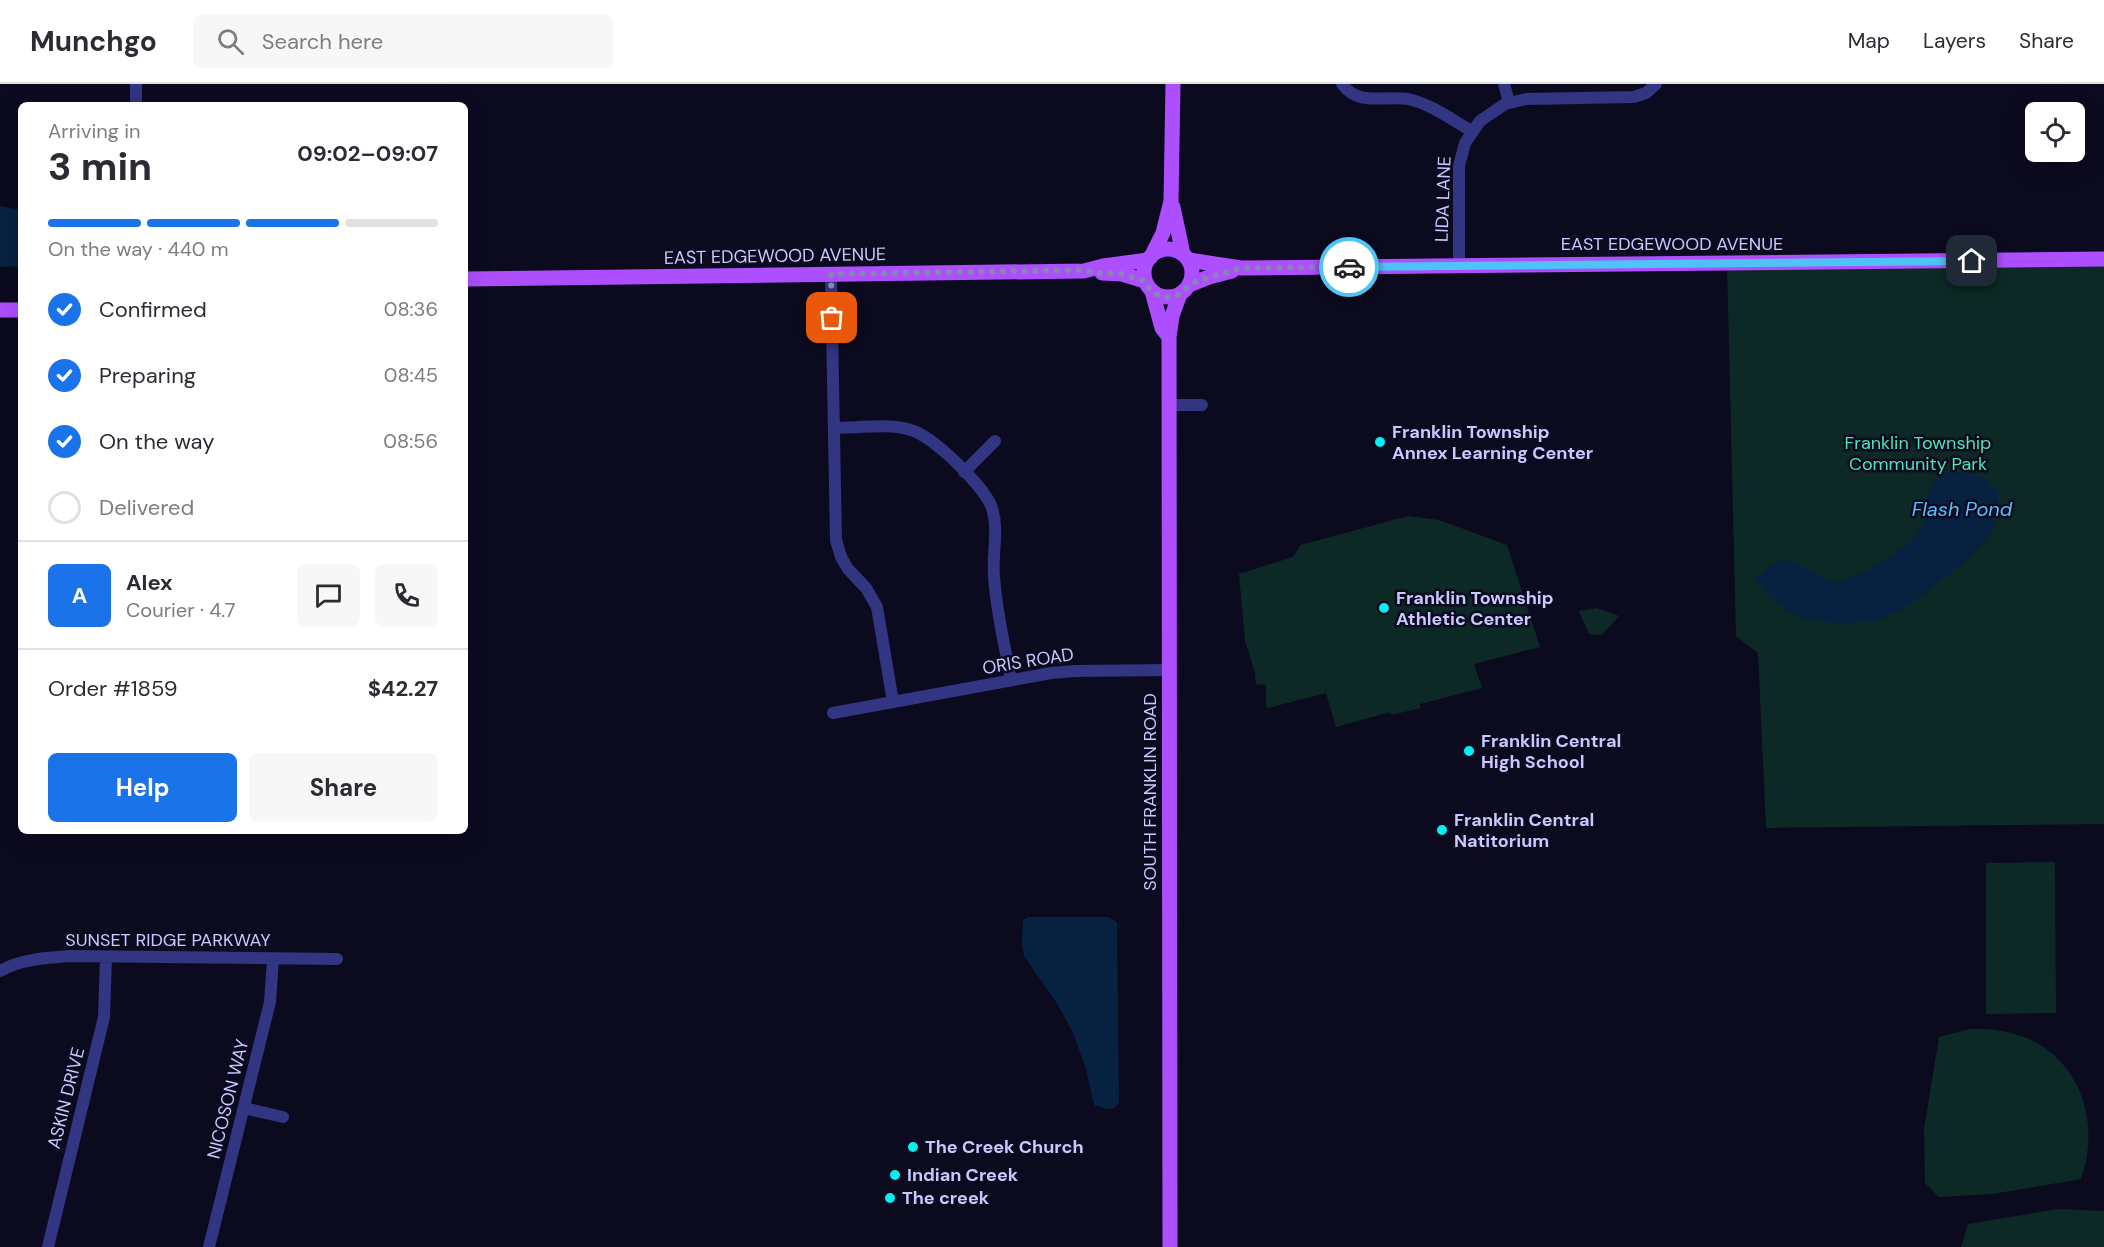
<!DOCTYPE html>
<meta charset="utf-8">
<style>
:root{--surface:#fff;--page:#f7f7f7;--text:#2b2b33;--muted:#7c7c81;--line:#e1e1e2;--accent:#1a73e8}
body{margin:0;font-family:"DM Sans",sans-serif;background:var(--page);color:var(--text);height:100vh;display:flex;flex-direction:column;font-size:22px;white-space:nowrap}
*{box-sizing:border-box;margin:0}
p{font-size:20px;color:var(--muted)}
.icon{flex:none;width:33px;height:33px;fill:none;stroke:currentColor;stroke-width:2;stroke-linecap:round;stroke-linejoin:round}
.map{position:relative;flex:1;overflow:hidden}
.panel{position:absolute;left:18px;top:18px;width:450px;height:732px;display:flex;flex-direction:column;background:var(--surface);border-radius:9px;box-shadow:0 6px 24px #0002}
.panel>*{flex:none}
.controls{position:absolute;left:2025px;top:18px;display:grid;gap:12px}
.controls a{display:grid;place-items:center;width:60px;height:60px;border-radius:9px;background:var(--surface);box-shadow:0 6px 24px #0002;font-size:30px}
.pin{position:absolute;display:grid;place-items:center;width:51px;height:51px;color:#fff;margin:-26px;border-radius:12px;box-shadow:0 3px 9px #0006}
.courier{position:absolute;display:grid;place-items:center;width:60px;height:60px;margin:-30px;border:4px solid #4fc3f7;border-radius:50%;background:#fff;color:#222;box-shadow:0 2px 8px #0007}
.summary em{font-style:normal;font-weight:700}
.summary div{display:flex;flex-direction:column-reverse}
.summary{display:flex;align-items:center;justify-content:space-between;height:102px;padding:0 30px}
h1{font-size:39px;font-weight:700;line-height:45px}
.bar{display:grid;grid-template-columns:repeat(4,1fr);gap:9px 6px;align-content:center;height:72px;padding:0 30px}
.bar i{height:8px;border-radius:4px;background:var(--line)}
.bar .selected{background:var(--accent)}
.bar p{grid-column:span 4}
.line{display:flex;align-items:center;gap:15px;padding:0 30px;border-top:2px solid var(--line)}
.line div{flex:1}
.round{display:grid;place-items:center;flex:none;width:63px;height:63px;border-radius:9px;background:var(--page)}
ol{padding:0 30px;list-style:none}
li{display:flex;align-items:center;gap:18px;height:66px}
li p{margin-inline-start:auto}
li .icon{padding:6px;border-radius:50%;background:var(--accent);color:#fff;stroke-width:4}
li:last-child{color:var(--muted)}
li i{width:33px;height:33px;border:3px solid var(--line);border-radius:50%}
.cta{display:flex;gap:12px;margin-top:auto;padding:12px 30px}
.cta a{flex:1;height:69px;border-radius:9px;background:var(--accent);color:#fff;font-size:24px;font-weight:700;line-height:69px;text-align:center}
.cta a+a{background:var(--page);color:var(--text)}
header{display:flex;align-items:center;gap:36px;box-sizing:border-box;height:84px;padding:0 30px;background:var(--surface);border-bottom:2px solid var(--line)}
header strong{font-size:28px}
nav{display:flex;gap:33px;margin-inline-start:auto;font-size:21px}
.search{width:420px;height:54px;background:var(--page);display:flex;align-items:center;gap:15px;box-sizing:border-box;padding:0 21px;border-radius:9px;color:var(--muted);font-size:22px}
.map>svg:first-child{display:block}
.green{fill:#0d2926}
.water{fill:#072141}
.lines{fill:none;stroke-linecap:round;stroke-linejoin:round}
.minor{stroke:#313582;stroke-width:12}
.major{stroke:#ad4fff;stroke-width:15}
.done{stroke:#8786b1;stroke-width:6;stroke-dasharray:0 10.8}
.route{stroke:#4fc3f7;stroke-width:8}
.poi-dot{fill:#00f1f3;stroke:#0c0a1f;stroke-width:2}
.labels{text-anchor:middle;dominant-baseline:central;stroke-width:5;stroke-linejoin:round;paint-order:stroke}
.street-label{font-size:18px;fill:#c9c8ff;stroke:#0c0a1f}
.poi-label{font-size:18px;font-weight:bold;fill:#c9c8ff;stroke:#0c0a1f;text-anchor:start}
.park-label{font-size:18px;fill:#4be8b3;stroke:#0c0a1f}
.water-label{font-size:20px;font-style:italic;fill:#56c0ff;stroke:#0c0a1f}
</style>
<header>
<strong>Munchgo</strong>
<div class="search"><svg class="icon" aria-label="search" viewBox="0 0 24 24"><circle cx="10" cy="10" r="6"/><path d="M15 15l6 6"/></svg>Search here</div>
<nav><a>Map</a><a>Layers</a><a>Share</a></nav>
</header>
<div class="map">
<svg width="2104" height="1163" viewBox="0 0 2104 1163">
<rect width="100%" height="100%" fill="#0c0a1f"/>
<path class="green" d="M 1727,179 L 2104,182 L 2104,740 L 1766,744 L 1758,569 L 1736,552 Z
M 1408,432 L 1439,436 L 1507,461 L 1540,563 L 1474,580 L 1482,604 L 1420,620 L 1421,624 L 1391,631 L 1390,628 L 1336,643 L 1326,609 L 1268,624 L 1266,621 L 1266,601 L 1256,600 L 1255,588 L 1245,557 L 1239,490 L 1293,473 L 1301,461 Z
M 1597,524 L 1619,532 L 1602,551 L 1589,550 L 1579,527 Z
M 2055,778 L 2056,929 L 1986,930 L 1986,779 Z
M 1970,945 C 1980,945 1992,945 2002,947 C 2073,959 2104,1030 2081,1095 L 1992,1110 L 1939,1113 L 1925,1099 L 1924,1045 L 1939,953 Z
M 2057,1125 L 2104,1127 L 2104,1163 L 1961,1163 L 1968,1140 Z"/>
<path class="water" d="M 0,122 L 21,126 L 21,182 L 0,183 Z
M 1947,388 C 1973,388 1979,388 1998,407 C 1999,420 1999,435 1992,447 C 1983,463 1958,484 1943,495 C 1926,508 1906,525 1886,533 C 1875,538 1861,538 1849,539 C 1807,540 1781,530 1755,495 C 1762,490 1770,481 1778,478 C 1796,471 1815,494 1833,497 C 1846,499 1873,484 1884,477 C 1898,470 1914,457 1921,443 C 1934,418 1917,408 1947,388 Z
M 1028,833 L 1109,833 L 1117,838 L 1119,1018 L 1115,1024 L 1107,1025 L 1094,1021 L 1086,985 L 1073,949 L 1058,921 L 1024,872 L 1022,860 L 1023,836 Z"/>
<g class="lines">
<path class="minor" d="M 1342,0 C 1359,23 1384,11 1408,15 C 1431,20 1452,36 1472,47
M 1504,0 L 1509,18
M 136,21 L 136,0
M 1459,181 L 1459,82 L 1465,59 L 1480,37 L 1505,20 L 1526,15 L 1634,13 L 1646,9 L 1656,0
M 831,190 L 836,456 L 841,473 L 848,485 L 866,504 L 877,523 L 893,618
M 1168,321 L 1202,321
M 834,344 C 857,344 890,339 911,346 C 933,352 985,403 992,424 C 999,446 992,470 994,492 C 996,527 1005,562 1011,596
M 964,388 L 995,357
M 833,629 L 1051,589 L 1075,587 L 1169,586
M 0,887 C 21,875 46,874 69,872 L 337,875
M 244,1024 L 283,1033
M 48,1163 L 104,933 L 106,873
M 209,1163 L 270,918 L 273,875"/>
<path class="major" d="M 1173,123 L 1183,170
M1144 189a24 24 0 1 1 48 0a24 24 0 1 1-48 0Z
M 1151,173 L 1163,149 L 1171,117 L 1173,0
M 1189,176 L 1241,184 L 2104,175
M 1102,189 L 1122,190 L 1145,197
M 465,195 L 1084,187 L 1103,182 L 1148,176
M 1189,201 L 1209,193 L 1232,187
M 1152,207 L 1162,244 L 1169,253
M 0,226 L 21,226
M 1170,1163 L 1169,253 L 1172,232 L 1180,210"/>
</g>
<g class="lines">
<path class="done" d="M 832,234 L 831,190 L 1084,186 L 1095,189 L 1122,190 L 1145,197 L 1149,204 L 1156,210 L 1164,213 L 1172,213 L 1180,210 L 1190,201 L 1200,196 L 1241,184 L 1349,183"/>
<path class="route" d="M 1349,183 L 1972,177"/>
</g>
<g class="poi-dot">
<circle cx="1380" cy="358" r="6"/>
<circle cx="1384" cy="524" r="6"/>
<circle cx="1469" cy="667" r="6"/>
<circle cx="1442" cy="746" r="6"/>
<circle cx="913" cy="1063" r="6"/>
<circle cx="895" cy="1091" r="6"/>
<circle cx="890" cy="1114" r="6"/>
</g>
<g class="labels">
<g class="street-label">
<text transform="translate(1443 115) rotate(-88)">LIDA LANE</text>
<text x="1672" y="160">EAST EDGEWOOD AVENUE</text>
<text transform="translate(775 172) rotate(-1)">EAST EDGEWOOD AVENUE</text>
<text transform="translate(1028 577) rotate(-9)">ORIS ROAD</text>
<text transform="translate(1150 708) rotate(-90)">SOUTH FRANKLIN ROAD</text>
<text x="168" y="856">SUNSET RIDGE PARKWAY</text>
<text transform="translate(66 1014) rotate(-76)">ASKIN DRIVE</text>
<text transform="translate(228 1015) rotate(-76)">NICOSON WAY</text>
</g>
<g class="poi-label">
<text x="1392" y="348">Franklin Township<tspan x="1392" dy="21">Annex Learning Center</tspan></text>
<text x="1396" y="514">Franklin Township<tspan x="1396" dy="21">Athletic Center</tspan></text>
<text x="1481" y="657">Franklin Central<tspan x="1481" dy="21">High School</tspan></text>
<text x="1454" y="736">Franklin Central<tspan x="1454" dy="21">Natitorium</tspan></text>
<text x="925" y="1063">The Creek Church</text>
<text x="907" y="1091">Indian Creek</text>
<text x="902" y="1114">The creek</text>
</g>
<g class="park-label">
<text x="1918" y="359">Franklin Township<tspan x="1918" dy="21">Community Park</tspan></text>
</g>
<g class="water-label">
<text x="1962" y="425">Flash Pond</text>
</g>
</g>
</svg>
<div class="controls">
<a><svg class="icon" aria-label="locate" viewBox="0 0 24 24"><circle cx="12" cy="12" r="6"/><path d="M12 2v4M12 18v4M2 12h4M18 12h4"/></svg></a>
</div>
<div class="pin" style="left:832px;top:234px;background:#ea580c"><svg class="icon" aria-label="bag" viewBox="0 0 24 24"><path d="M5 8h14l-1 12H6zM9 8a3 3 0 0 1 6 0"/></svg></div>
<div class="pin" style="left:1972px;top:177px;background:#1f2937"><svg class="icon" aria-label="home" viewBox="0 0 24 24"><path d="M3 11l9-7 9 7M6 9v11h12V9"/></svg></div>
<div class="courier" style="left:1349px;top:183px"><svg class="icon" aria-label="car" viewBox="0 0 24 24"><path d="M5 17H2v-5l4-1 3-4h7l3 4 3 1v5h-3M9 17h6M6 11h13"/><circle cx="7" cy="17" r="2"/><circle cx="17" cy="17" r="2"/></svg></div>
<section class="panel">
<div class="summary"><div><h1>3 min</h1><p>Arriving in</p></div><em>09:02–09:07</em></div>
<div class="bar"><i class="selected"></i><i class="selected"></i><i class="selected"></i><i></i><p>On the way · 440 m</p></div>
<ol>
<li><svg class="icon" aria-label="check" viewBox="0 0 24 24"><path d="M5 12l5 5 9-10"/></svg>Confirmed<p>08:36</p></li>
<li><svg class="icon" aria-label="check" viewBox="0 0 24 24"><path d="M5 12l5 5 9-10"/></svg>Preparing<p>08:45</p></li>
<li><svg class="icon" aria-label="check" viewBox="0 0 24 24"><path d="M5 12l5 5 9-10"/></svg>On the way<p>08:56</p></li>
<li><i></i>Delivered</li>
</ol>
<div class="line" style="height:108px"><b class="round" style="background:var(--accent);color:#fff">A</b><div><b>Alex</b><p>Courier · 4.7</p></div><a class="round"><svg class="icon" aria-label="chat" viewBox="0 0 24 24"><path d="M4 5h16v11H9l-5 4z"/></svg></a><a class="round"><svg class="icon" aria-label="phone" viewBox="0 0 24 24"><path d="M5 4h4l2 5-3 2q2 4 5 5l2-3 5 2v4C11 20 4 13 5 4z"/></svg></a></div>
<div class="line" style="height:78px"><div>Order #1859</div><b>$42.27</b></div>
<div class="cta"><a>Help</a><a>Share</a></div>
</section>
</div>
